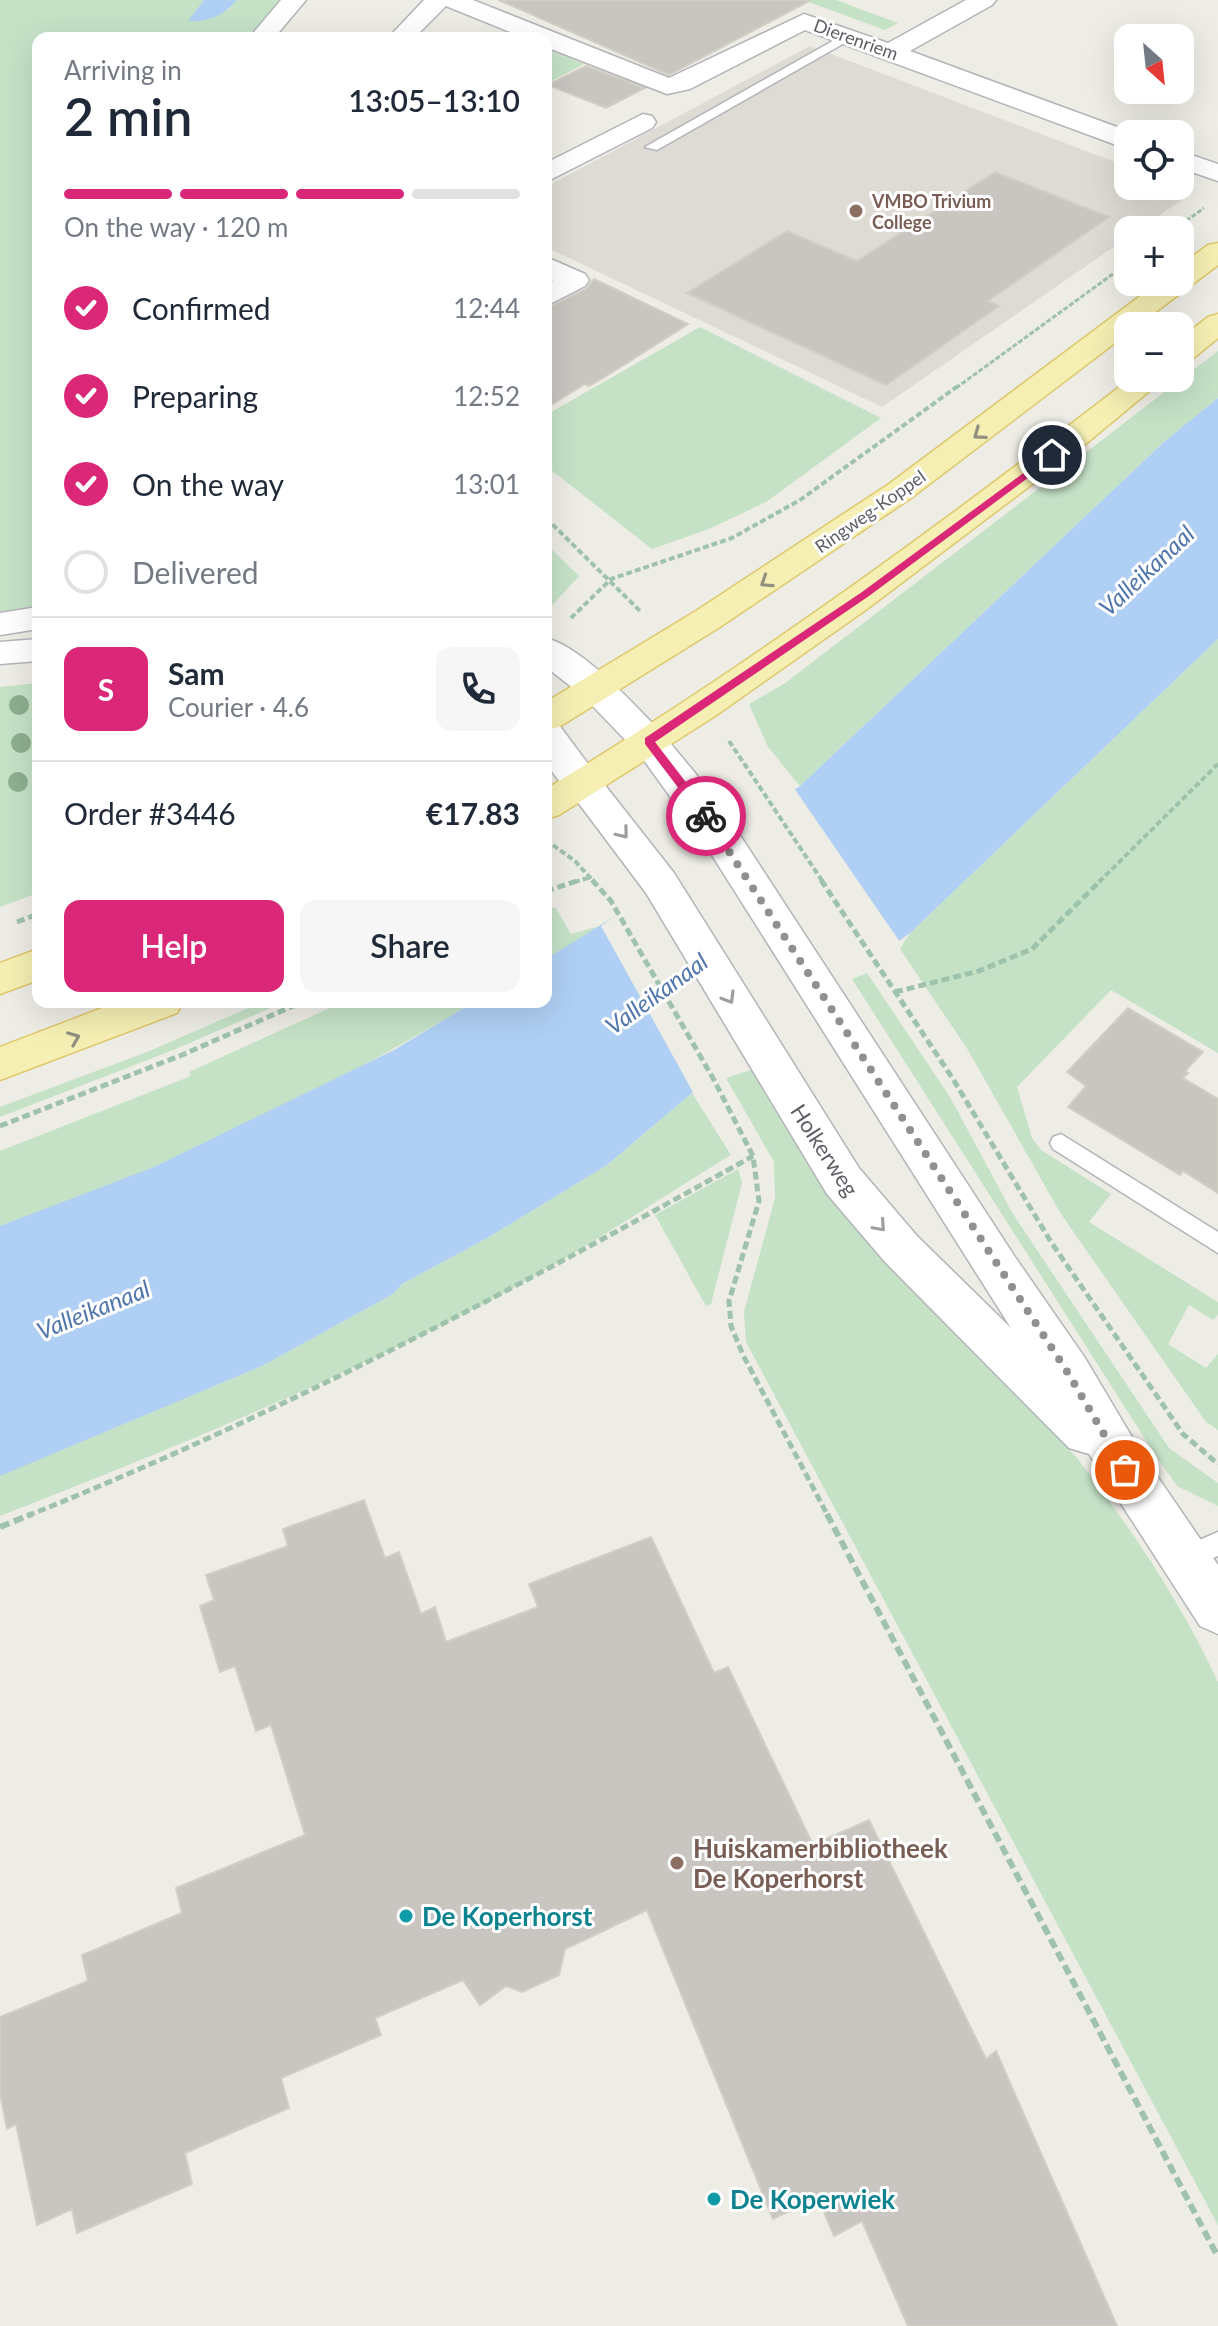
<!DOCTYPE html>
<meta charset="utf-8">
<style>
:root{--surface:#fff;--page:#f6f6f7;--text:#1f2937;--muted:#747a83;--line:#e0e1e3;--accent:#db2777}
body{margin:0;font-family:Lato,sans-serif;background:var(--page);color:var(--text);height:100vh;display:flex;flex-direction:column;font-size:30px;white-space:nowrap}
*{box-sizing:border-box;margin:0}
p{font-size:26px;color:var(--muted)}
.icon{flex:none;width:44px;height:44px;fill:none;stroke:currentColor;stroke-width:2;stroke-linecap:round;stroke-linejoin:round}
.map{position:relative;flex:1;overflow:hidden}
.side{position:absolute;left:32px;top:32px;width:520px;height:976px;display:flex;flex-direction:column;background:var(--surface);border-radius:16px;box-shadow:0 8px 32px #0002}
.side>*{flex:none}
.needle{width:52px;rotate:153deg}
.buttons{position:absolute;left:1114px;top:24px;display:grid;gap:16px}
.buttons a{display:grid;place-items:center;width:80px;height:80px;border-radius:16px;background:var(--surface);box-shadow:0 8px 32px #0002;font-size:40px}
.pin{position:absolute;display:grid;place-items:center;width:68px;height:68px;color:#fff;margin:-34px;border:4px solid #fff;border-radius:50%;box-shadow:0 2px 8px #0007}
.courier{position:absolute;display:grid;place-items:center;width:80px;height:80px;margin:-40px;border:6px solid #db2777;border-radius:50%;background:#fff;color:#222;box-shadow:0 2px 10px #0007}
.headline em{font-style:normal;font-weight:600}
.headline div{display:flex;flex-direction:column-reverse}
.headline{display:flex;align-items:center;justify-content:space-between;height:136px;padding:0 32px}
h1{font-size:52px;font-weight:600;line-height:60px}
.bar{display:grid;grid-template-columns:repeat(4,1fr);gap:12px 8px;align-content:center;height:96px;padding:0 32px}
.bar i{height:10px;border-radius:6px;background:var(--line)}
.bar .active{background:var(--accent)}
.bar p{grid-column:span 4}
.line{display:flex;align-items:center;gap:20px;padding:0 32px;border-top:2px solid var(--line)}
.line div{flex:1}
.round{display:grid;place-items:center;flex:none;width:84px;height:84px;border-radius:16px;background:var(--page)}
ol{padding:0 32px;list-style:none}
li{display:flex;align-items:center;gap:24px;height:88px}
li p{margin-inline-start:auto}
li .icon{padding:8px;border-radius:50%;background:var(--accent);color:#fff;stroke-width:4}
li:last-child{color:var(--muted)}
li i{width:44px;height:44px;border:4px solid var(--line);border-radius:50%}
.primary-button{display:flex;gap:16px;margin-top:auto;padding:16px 32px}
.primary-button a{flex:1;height:92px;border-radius:16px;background:var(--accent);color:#fff;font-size:32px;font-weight:600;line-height:92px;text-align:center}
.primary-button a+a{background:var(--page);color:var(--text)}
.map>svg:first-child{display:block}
.education{fill:#dddbd4}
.green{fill:#c5e2c7}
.water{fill:#afd0f4}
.pier{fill:#edece5}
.building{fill:#c9c6c2;stroke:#d1cec4;stroke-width:2}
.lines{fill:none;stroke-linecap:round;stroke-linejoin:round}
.service-casing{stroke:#b2b4b8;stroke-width:3}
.minor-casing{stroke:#b2b4b8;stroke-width:3}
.tertiary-casing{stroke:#b2b4b8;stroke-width:3}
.secondary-casing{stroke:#b4b6bb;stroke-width:3}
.primary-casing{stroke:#dfc86c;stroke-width:3}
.path-far3{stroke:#9fc2ac;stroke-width:3;stroke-dasharray:5 2;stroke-linecap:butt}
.path-far2{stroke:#9fc2ac;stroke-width:4;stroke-dasharray:6 3;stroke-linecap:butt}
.path-far1{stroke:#9fc2ac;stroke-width:5;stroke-dasharray:8 4;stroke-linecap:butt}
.path{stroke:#9fc2ac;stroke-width:6;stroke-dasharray:10 5;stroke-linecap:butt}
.service{fill:#fff;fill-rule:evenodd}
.minor{fill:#fff;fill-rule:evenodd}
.tertiary{fill:#fff;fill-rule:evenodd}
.secondary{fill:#fff;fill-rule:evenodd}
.primary{fill:#f5efb3;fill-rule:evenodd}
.tree{fill:#8eb08f}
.oneway{stroke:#929180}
.oneway2{stroke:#9e9fa2}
.route{fill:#db2777}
.done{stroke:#8f9091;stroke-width:8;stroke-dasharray:0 14.4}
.education-dot{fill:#8d6e63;stroke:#fff;stroke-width:3}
.culture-dot{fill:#0f9aa8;stroke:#fff;stroke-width:3}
.labels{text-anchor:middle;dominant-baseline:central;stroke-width:6;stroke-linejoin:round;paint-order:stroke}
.far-street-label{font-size:18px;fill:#5d5f64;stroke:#fff}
.far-education-label{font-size:18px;font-weight:bold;fill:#785e54;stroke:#fff;text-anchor:start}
.street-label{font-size:22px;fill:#5d5f64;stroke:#fff}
.water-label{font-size:24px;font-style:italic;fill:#5176ac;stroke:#fff}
.near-education-label{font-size:26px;font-weight:bold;fill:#785e54;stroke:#fff;text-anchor:start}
.near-culture-label{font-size:26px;font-weight:bold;fill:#0d838f;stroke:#fff;text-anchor:start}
</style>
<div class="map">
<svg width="1218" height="2326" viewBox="0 0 1218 2326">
<rect width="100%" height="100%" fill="#edece5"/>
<path class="education" d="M 810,46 L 1128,167 L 1128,186 L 1177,186 L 1193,192 L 1139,230 L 1128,230 L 1128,237 L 882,407 L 546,247 L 546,187 Z"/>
<path class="green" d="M 0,0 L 204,0 L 189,21 L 229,9 L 237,0 L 279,0 L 248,38 L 38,38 L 38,608 L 0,613 Z
M 803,0 L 836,0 L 898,23 L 885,30 Z
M 546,49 L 584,64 L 546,84 Z
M 700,327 L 881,418 L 766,502 L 709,529 L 652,549 L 546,466 L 546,415 Z
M 1218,351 L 1218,398 L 1165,441 L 800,786 L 768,747 L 749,704 L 784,684 Z
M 546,544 L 579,576 L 546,612 Z
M 1218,639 L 1218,1053 L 1111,990 L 1017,1087 L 1032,1138 L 1041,1150 L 1111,1194 L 1089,1222 L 1218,1302 L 1218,1315 L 1213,1320 L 1189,1305 L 1168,1344 L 1206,1368 L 1218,1354 L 1218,1430 L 1206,1422 L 1061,1214 L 968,1050 L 900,949 L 910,933 Z
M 38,683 L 38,893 L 0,907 L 0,687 Z
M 555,907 L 571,934 L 600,926 L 546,959 L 546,910 Z
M 867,973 L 950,1097 L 1013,1214 L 1169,1448 L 1218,1483 L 1218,1506 L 1177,1486 L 1156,1456 L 852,979 Z
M 262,1002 L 284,1002 L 176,1049 L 0,1117 L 0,1107 L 147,1052 Z
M 343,1002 L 474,1002 C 324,1092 165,1170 0,1226 L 0,1151 L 191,1076 L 189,1072 Z
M 751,1070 L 824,1191 L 1077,1458 C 1131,1528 1181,1602 1218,1682 L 1218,2225 L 746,1342 L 744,1312 L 775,1198 L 774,1162 L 726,1078 Z
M 692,1093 L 731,1155 C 652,1203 575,1256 493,1299 C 334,1382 167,1451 0,1516 L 0,1475 L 262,1366 L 393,1294 L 402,1284 L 489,1237 L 607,1165 Z
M 738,1169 L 742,1183 L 711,1304 L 706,1306 L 655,1215 Z"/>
<path class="water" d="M 204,0 L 237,0 C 223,16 209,22 188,21 Z
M 1218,398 L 1218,639 L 910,933 L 692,1093 L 607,1165 L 489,1237 L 402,1284 L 393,1294 L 262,1366 L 0,1476 L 0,1226 L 154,1167 L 394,1050 L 474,1002 L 546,1002 L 546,959 L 620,913 L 800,786 L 1165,441 Z"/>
<path class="pier" d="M 794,788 L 900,942 L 694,1094 L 601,926 Z"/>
<path class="building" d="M 499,0 L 811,0 L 669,75 Z
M 586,66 L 645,88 L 606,108 L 548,85 Z
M 995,172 L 1109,217 L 988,301 L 999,306 L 886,385 L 687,293 L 787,231 L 857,261 Z
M 594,279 L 688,324 L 608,375 L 589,386 L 585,384 L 546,408 L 546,309 L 586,289 Z
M 1128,1008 L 1203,1052 L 1185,1071 L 1188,1073 L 1183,1078 L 1218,1099 L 1218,1193 L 1183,1171 L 1180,1175 L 1068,1107 L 1086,1086 L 1067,1072 Z
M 364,1500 L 385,1558 L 399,1552 L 421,1614 L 435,1607 L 446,1642 L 538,1607 L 529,1584 L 651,1537 L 714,1673 L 728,1667 L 813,1845 L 869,1820 L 986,2059 L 996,2051 L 1117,2326 L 908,2326 L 862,2221 L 834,2236 L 818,2197 L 773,2219 L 647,1910 L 565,1949 L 559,1975 L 522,1992 L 506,1986 L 480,2005 L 463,1980 L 375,2018 L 381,2035 L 281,2078 L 289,2108 L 185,2153 L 192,2184 L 77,2233 L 72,2209 L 37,2225 L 16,2124 L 7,2129 L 0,2093 L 0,2017 L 88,1981 L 82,1955 L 182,1913 L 176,1888 L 305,1835 L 271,1725 L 256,1731 L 235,1666 L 220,1672 L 200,1606 L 214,1600 L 206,1575 L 288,1546 L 283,1529 Z"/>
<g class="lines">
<defs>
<path id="service" d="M 845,34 L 855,37 L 657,150 L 645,147 Z
M 1061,1134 L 1218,1232 L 1218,1253 L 1053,1149 L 1050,1143 L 1053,1137 Z
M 1218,1532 L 1218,1556 L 1185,1570 L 1176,1566 L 1172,1558 L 1176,1550 Z"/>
<path id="minor" d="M 281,0 L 306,0 L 274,38 L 249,38 Z
M 424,0 L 473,0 L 669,78 L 804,14 L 888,43 L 966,0 L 996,0 L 992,5 L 910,51 L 1136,134 L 1128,134 L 1128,148 L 1119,146 L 805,30 L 690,89 L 667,94 L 546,47 L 546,38 L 525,38 L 446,6 L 414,38 L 388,38 Z
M 643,114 L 652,116 L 656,122 L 652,128 L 546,182 L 546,163 Z
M 1180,151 L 1218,164 L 1218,181 L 1180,168 Z
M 546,257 L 585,274 L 589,280 L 585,286 L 546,306 L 546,285 L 553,281 L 546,277 Z"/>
<path id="tertiary" d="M 648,729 L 661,732 L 695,773 L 736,829 L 1015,1257 L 1085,1358 L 1142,1454 L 1218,1565 L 1218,1634 L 1200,1626 L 1089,1454 L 1069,1448 L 885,1262 L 827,1194 L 646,893 L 571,793 L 565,784 L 571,775 L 584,771 L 597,775 L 674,873 L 859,1168 L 917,1236 L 1011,1328 L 708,849 L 630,741 L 635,732 Z"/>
<path id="secondary" d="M 38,607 L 38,629 L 0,635 L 0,613 Z
M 546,638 C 584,648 633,704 661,732 L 666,741 L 661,750 L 648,753 L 635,750 L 583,696 L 546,667 Z
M 38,639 L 38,661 L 0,664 L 0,642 Z
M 546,722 L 559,725 L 603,784 L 597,793 C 574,800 557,783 547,762 C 543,751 546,733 546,722 Z"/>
<path id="primary" d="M 1218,243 L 1218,265 L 1137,326 L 1128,326 L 1128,333 L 911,498 L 720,627 L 559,727 L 546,730 L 546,702 L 696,611 L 889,484 L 1159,282 L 1180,282 L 1180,266 L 1208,245 Z
M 1218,314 L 1218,338 L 1191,360 L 1180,363 L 1180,339 L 1208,317 Z
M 1131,378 L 1165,378 L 1088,442 L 867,609 L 715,716 L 559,815 L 546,819 L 546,789 C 750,665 942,524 1131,378 Z
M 38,949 L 38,980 L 0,994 L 0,963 Z
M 118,1002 L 183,1002 L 177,1013 L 0,1080 L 0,1047 Z"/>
</defs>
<use href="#service" class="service-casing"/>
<use href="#minor" class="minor-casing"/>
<use href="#tertiary" class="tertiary-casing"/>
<use href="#secondary" class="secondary-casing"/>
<use href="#primary" class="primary-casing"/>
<path class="path-far3" d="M 1186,221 L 1204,208
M 956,388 L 1128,263"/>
<path class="path-far2" d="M 546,518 L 640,611
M 571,618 L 611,579 L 732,538 L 800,500 L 958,386
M 729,741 L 823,882
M 553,845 L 575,861 L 594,882
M 574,882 L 591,877
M 1099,882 L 1218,764"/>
<path class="path-far1" d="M 592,880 L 611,901 L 714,1080 L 753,1156 L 759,1201 L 729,1301 L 731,1326 L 743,1355 L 828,1516
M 821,880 L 953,1079 L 1051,1242 L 1183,1434 L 1218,1464
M 546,891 L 580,880
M 17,922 L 38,914
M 895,992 L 979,971 L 1032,949 L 1101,880
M 0,1126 L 182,1055 L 302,1002
M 27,1516 C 279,1415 517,1288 753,1156"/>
<path class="path" d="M 827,1514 L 1218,2257
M 0,1527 L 32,1514"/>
<use href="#service" class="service"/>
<use href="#minor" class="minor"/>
<use href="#tertiary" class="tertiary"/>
<use href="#secondary" class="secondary"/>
<use href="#primary" class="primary"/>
</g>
<g class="tree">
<circle cx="19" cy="705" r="10"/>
<circle cx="21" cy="743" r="10"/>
<circle cx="18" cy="782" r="10"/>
</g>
<defs><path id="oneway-chevron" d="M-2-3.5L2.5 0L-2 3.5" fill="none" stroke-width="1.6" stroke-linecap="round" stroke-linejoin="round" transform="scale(2)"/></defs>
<g class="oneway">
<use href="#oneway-chevron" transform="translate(979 434) rotate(144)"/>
<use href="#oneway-chevron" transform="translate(766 582) rotate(147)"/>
<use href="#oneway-chevron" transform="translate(74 1038) rotate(-22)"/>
</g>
<g class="oneway2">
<use href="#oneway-chevron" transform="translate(623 833) rotate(51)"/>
<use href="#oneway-chevron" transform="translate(729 998) rotate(59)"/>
<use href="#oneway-chevron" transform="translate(880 1226) rotate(48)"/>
</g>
<path class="route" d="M 1052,452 L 1056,457 L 869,596 L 655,742 L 712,816 L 702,819 L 645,744 L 645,738 L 862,592 Z"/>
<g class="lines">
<path class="done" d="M 706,816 L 1068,1373 L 1125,1470"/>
</g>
<g class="education-dot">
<circle cx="856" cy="211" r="8"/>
<circle cx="677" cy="1863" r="8"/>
</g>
<g class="culture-dot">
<circle cx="406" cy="1916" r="8"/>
<circle cx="714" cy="2199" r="8"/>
</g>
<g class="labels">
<g class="far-street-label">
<text transform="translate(856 39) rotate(20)">Dierenriem</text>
<text transform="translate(870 511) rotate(-35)">Ringweg-Koppel</text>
</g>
<g class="far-education-label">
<text x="872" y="201">VMBO Trivium<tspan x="872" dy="21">College</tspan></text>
</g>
<g class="street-label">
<text transform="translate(825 1150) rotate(57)">Holkerweg</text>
</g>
<g class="water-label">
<text transform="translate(1146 570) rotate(-43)">Valleikanaal</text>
<text transform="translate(656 993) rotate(-36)">Valleikanaal</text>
<text transform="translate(93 1309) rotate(-22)">Valleikanaal</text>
</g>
<g class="near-education-label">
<text x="693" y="1848">Huiskamerbibliotheek<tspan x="693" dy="30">De Koperhorst</tspan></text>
</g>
<g class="near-culture-label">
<text x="422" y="1916">De Koperhorst</text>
<text x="730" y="2199">De Koperwiek</text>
</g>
</g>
</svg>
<div class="buttons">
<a><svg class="needle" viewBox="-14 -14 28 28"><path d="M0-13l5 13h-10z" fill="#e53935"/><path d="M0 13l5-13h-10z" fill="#747a83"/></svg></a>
<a><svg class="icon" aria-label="locate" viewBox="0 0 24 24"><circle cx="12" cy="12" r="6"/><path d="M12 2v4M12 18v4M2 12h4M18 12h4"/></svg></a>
<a>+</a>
<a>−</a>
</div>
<div class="pin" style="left:1125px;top:1470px;background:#ea580c"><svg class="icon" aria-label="bag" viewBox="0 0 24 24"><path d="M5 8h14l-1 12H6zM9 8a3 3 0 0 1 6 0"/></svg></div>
<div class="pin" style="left:1052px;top:455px;background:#1f2937"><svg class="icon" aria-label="home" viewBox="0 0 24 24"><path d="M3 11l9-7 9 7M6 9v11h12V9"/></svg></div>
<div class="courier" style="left:706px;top:816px"><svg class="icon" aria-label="bike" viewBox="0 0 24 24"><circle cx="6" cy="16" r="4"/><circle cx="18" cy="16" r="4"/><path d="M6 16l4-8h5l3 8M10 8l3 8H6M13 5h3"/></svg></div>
<section class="side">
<div class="headline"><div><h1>2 min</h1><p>Arriving in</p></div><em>13:05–13:10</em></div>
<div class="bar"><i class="active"></i><i class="active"></i><i class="active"></i><i></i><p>On the way · 120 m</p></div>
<ol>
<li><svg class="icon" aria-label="check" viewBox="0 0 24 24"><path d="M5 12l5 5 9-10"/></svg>Confirmed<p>12:44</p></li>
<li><svg class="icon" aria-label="check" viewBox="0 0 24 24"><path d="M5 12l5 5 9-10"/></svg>Preparing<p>12:52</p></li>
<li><svg class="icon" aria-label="check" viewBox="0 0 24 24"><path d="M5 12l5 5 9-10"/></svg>On the way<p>13:01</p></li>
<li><i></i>Delivered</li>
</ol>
<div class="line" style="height:144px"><b class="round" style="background:var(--accent);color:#fff">S</b><div><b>Sam</b><p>Courier · 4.6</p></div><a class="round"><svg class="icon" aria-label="phone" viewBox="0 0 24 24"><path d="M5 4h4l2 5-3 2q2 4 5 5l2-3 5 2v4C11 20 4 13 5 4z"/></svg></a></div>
<div class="line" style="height:104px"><div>Order #3446</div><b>€17.83</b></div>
<div class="primary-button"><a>Help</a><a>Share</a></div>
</section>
</div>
